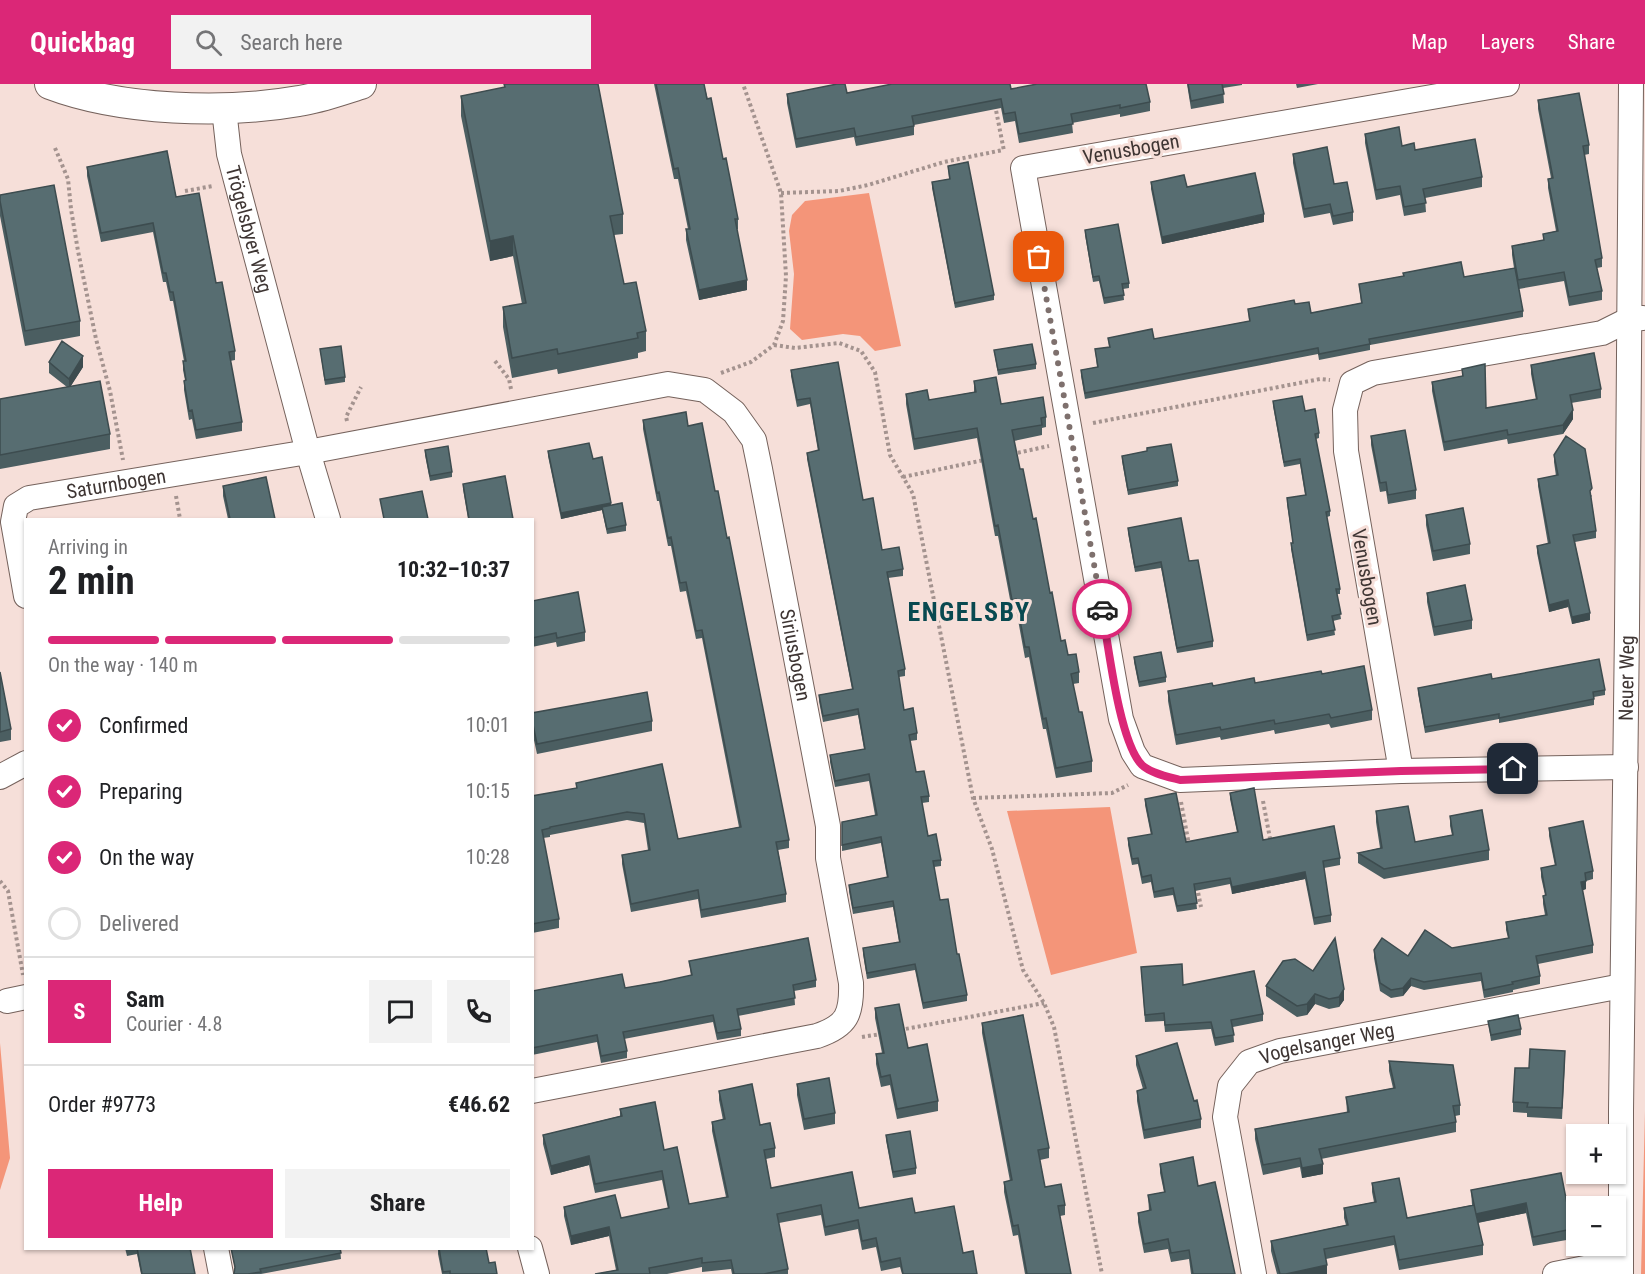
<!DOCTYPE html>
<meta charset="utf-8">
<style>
:root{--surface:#fff;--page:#f2f2f2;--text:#202124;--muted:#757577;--line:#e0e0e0;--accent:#db2777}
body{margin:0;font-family:"Roboto Condensed",sans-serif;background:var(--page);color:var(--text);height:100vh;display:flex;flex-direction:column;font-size:22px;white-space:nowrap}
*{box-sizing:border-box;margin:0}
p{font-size:20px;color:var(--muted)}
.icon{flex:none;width:33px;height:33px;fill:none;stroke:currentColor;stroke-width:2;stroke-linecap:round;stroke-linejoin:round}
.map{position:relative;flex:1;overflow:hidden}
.panel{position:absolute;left:24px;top:434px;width:510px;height:732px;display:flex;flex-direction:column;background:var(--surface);border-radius:0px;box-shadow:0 2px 4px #0004}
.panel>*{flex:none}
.fabs{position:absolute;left:1566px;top:1040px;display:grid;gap:12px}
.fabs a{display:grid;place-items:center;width:60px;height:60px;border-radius:0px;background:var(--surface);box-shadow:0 2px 4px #0004;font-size:30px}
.pin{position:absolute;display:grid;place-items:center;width:51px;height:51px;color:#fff;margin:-26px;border-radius:12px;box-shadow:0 3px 9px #0006}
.courier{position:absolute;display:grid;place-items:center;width:60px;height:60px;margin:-30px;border:4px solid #db2777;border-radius:50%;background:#fff;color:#222;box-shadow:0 2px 8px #0007}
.headline em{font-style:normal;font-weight:700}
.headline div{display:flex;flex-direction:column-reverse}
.headline{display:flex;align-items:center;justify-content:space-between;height:102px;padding:0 24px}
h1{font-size:39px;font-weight:700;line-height:45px}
.bar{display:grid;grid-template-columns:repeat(4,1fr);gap:9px 6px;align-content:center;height:72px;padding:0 24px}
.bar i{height:8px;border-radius:4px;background:var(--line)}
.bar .active{background:var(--accent)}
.bar p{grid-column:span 4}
.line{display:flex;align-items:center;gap:15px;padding:0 24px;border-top:2px solid var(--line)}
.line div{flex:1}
.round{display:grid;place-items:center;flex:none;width:63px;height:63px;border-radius:0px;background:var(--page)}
ol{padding:0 24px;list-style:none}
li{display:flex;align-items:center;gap:18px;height:66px}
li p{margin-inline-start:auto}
li .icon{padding:6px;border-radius:50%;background:var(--accent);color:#fff;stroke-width:4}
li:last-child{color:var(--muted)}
li i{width:33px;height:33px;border:3px solid var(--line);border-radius:50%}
.cta{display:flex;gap:12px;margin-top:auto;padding:12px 24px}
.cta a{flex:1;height:69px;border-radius:0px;background:var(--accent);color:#fff;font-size:24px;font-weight:700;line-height:69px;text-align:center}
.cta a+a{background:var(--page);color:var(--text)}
header{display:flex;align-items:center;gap:36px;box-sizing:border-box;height:84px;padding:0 30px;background:var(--accent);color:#fff}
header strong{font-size:28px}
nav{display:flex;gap:33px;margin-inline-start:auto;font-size:21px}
.search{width:420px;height:54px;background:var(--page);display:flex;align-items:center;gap:15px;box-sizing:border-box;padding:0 21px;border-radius:0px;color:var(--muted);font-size:22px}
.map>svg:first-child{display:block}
.green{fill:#f49579}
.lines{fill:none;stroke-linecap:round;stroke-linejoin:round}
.minor-casing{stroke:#75625c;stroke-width:26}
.tertiary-casing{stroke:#75625c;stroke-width:32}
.path{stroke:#a4938f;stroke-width:4;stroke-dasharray:3 3;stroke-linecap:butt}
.minor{stroke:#fff;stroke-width:24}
.tertiary{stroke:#fff;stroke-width:30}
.wall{fill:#4b5e61}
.shaded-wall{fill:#3d4c4f}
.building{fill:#576d71;stroke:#3d4c4f;stroke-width:1.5}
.done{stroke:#7e706d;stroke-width:6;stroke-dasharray:0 10.8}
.route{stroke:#db2777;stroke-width:8}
.labels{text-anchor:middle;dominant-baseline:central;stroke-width:6;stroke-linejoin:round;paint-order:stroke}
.street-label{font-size:20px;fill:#3e3533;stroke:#f6dfd9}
.district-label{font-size:26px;font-weight:bold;letter-spacing:1.5px;fill:#094950;stroke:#f6dfd9}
</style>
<header>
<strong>Quickbag</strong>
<div class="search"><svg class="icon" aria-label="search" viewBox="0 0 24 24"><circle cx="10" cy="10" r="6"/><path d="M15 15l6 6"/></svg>Search here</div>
<nav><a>Map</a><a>Layers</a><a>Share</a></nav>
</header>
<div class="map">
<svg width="1645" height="1190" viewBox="0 0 1645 1190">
<rect width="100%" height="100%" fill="#f6dfd9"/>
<path class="green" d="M 869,109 L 901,262 L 875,267 L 860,252 L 843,250 L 802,256 L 790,245 L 794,190 L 789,147 L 792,131 L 805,117 Z
M 1110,723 L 1137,869 L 1051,891 L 1007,727 Z
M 0,959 L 10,1074 L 0,1106 Z
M 1645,1027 L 1645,1190 L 1641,1190 Z"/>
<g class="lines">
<defs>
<g id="minor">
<path d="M 1507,0 L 1023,84 L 1121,635 L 1133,668 L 1142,682 L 1180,696 L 1401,687 L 1626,683"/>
<path id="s1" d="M 224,25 L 229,70 L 308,368 L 328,435"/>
<path id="s2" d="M 26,512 L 13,438 L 16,422 L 29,414 L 308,368 L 668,300 L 705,306 L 734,328 L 754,356 L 760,385 L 828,742 L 828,774 L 851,899 C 852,930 847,942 817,952 L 532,1007"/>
<path d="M 1401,687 L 1346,367 L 1345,326 L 1352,299 L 1373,289 L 1602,249 L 1630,235 L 1643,234"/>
<path d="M 0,693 L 26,679"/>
<path d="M 7,917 L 26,913"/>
<path d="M 216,1164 L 221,1190"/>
<path d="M 530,1164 L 537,1190"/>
<path id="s3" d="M 1254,1190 L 1225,1033 L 1230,1002 L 1249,978 L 1280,967 L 1622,902"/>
<path d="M 1555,1190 L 1620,1177"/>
<path id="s4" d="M 1621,1190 L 1621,1027 L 1627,544 L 1631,0"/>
</g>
<path id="tertiary" d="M 50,0 C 121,27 225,30 299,17 C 320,14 341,6 361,0"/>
</defs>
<use href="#minor" class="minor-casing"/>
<use href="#tertiary" class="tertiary-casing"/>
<path class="path" d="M 995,21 L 1004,67
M 55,64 L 68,95 L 71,125 L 78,167 L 96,255 L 110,307 L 123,376
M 185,107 L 213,102
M 781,109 L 839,107 L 868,101 L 944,78 L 1003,66
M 774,261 L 795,264 L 839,259 L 861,267 L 875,288 L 890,371 L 913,410 L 973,714 L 992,765 L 1023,886 L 1044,919 L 1054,943 L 1102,1190
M 495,277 L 509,295 L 511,305
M 721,289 L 751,278 L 774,261 L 783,237 L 786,192 L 781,109 L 743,0
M 347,337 L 346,333 L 361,303
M 1093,339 L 1320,295 L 1330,296
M 1012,370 L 1049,362
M 903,393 L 984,376
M 176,412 L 180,435
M 973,714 L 1112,709 L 1128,701
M 1263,717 L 1271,760
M 1181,718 L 1189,761
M 0,797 L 8,807 L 23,891
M 1197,803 L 1201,823
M 900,946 L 1044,919
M 862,953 L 881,950"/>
<use href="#minor" class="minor"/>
<use href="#tertiary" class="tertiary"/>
</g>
<path class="wall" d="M 504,0 L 623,130 L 623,150 L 614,151 L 624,200 L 646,247 L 646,267 L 638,269 L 638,274 L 558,290 L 557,285 L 512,294 L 503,243 L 503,223 L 522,220 L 513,172 L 490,177 L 461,32 L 461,12 L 504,4 Z
M 654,0 L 704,0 L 738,135 L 738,145 L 737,145 L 747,206 L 699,216 L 686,156 L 686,145 L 688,145 L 678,95 L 674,95 Z
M 1187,0 L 1242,0 L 1242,1 L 1223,4 L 1224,19 L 1191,25 Z
M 1296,0 L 1318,0 L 1297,4 Z
M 1011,5 L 1150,18 L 1150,27 L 1120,33 L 1120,30 L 1072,39 L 1073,49 L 1019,59 L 1015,37 L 1004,39 L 1001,24 L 914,41 L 914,51 L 856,62 L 854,53 L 796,64 L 787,19 L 787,10 Z
M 1538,16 L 1589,61 L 1589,70 L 1584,71 L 1602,174 L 1602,183 L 1597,184 L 1602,207 L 1602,216 L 1569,222 L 1564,197 L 1519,205 L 1523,227 L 1523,233 L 1370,261 L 1370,266 L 1319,276 L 1318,270 L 1085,315 L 1081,292 L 1081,286 L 1097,283 L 1095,265 L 1109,263 L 1108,254 L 1154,255 L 1249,237 L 1248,225 L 1295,220 L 1311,229 L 1361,219 L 1359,200 L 1403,192 L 1403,189 L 1464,193 L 1514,184 L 1512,171 L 1512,162 L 1543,156 L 1543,150 L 1556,147 L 1548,104 L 1548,95 L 1551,94 L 1538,25 Z
M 1365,50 L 1415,66 L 1482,93 L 1482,103 L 1425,114 L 1426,128 L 1404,132 L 1400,111 L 1376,116 L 1365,59 Z
M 1293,70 L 1334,100 L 1353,128 L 1353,137 L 1333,141 L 1330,129 L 1304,134 L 1293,79 Z
M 948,82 L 994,211 L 994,216 L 955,224 L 932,104 L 932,98 L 949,95 Z
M 87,83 L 176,113 L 216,199 L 235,267 L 235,276 L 230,277 L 242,338 L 242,347 L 196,355 L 192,335 L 189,336 L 184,306 L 184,297 L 185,296 L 183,286 L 183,277 L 184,277 L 173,217 L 170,217 L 166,198 L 163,198 L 153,148 L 101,158 L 87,92 Z
M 1151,98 L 1187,103 L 1264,138 L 1162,160 L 1151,105 Z
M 0,111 L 80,237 L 80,252 L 25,262 L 0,132 Z
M 1085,146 L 1129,199 L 1129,204 L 1123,205 L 1124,216 L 1104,220 L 1099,197 L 1093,198 L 1085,151 Z
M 320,265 L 345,293 L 345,298 L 325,301 Z
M 994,266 L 1036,280 L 1036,285 L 998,291 Z
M 49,278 L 83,283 L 70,303 L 110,350 L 110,365 L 0,385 L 0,315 L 67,303 L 49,289 Z
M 838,278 L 863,416 L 882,466 L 903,485 L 903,492 L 888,494 L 905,585 L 905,592 L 899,593 L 904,626 L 917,649 L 917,656 L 910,657 L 916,688 L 929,712 L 929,718 L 922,719 L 928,752 L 941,776 L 941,782 L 934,783 L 940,816 L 957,870 L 967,911 L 967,917 L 923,925 L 915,886 L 867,895 L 863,870 L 863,864 L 899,858 L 893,823 L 853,830 L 849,807 L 849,801 L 887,794 L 881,759 L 842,767 L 842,738 L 875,731 L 869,697 L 835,703 L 830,678 L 830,671 L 864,665 L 858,631 L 823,638 L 819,617 L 819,611 L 852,605 L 807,375 L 807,369 L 818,367 L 810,320 L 797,323 L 791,292 L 791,286 Z
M 1531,281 L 1601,305 L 1601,314 L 1571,319 L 1573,335 L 1563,350 L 1508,360 L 1507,355 L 1444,367 L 1432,307 L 1432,298 L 1462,292 L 1462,285 L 1486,324 L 1536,316 L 1531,290 Z
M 974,297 L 1001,320 L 1046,333 L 1046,343 L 1042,344 L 1042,351 L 1014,357 L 1020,385 L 1033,435 L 1061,557 L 1068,571 L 1079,588 L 1079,599 L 1073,600 L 1079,628 L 1092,677 L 1092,688 L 1056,694 L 1046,645 L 1043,645 L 1029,573 L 1025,574 L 1016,525 L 1012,526 L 998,452 L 995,452 L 977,354 L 914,366 L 906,320 L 906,310 L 929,316 L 974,308 Z
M 1273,317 L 1305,327 L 1319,349 L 1319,354 L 1316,355 L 1330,427 L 1330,432 L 1327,433 L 1340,505 L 1340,510 L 1337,510 L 1341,535 L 1333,537 L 1335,551 L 1307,557 L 1291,465 L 1291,459 L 1293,459 L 1287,420 L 1287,414 L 1305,411 L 1300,380 L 1284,383 L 1273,322 Z
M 643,336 L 688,342 L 715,407 L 789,756 L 789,764 L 778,766 L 786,810 L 786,818 L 701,834 L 698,815 L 631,828 L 622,780 L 622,771 L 648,766 L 644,739 L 627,736 L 550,751 L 550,753 L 543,754 L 559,835 L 559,844 L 532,849 L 532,712 L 576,704 L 576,699 L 662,680 L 678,755 L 739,743 L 702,554 L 696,555 L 686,507 L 680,508 L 671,462 L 668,462 L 659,417 L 657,417 L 643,345 Z
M 1371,352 L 1416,406 L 1416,415 L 1388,420 L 1386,407 L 1380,408 L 1371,361 Z
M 1147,364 L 1178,397 L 1178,402 L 1128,411 L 1122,377 L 1122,372 L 1147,367 Z
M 425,366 L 452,388 L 452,393 L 430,397 L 425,371 Z
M 548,367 L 593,375 L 611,421 L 626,441 L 626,447 L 607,450 L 602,426 L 561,435 L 548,372 Z
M 1554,371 L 1592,412 L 1591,413 L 1596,447 L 1596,454 L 1575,458 L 1590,536 L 1572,540 L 1568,523 L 1549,528 L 1537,469 L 1537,462 L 1548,460 L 1538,402 L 1538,395 L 1556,392 L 1554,378 Z
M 463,400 L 513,435 L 468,435 L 463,405 Z
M 223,402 L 275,435 L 228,435 L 223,412 Z
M 1426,431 L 1470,460 L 1470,470 L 1433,477 L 1426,441 Z
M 1128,444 L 1189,477 L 1213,557 L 1213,563 L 1177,569 L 1161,484 L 1135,488 L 1128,449 Z
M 1427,509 L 1472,536 L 1472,545 L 1434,552 L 1427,518 Z
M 532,517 L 585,548 L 585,557 L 557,563 L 556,558 L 532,563 Z
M 1134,573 L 1166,593 L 1166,598 L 1139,603 L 1134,578 Z
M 0,588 L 11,645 L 11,656 L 0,658 Z
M 1322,590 L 1372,626 L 1372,636 L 1331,644 L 1329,640 L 1275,650 L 1274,646 L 1221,656 L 1220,653 L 1176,661 L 1168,617 L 1168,607 L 1213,602 L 1255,599 Z
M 1492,595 L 1605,606 L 1605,611 L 1594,613 L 1594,621 L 1499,639 L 1499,635 L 1425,649 L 1418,609 L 1418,604 Z
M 532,629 L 652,637 L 652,647 L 537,670 L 532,647 Z
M 1230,709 L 1263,756 L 1340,774 L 1340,781 L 1324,784 L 1331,831 L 1331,838 L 1314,841 L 1305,795 L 1232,810 L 1230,800 L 1195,807 L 1197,825 L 1177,828 L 1173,811 L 1154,814 L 1151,798 L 1142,800 L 1138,780 L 1132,781 L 1128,761 L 1128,754 L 1151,751 L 1145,721 L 1145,715 L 1186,758 L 1237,748 L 1230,715 Z
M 1376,727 L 1415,758 L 1452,751 L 1450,742 L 1450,732 L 1489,766 L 1489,776 L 1384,795 L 1358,779 L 1358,769 L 1380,764 L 1376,738 Z
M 1549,744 L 1593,787 L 1593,795 L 1586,797 L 1586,805 L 1582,806 L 1593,861 L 1593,869 L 1538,880 L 1540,892 L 1540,900 L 1513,906 L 1513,908 L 1484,914 L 1481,897 L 1424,906 L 1411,902 L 1403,912 L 1391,914 L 1380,907 L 1374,874 L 1374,866 L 1408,872 L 1508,854 L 1506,846 L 1506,838 L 1545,831 L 1543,820 L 1543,812 L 1545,811 L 1541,793 L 1541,784 L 1555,782 L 1549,752 Z
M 689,877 L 816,896 L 816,903 L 794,907 L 795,921 L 738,932 L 741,945 L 741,952 L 717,956 L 713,938 L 624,955 L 627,967 L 627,974 L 601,979 L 597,958 L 532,971 L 532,907 L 625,904 L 691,892 Z
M 1283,877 L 1344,916 L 1339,923 L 1329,925 L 1315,920 L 1307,931 L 1297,933 L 1266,912 L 1266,902 Z
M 1141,883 L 1183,901 L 1263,930 L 1263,937 L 1233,943 L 1234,958 L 1215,962 L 1211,945 L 1165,948 L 1164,937 L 1145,938 Z
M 875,924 L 908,964 L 938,1017 L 938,1027 L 897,1035 L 890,1001 L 881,1003 L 876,980 L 876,970 L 882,969 L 875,934 Z
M 1488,937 L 1521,945 L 1521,951 L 1491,957 Z
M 982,939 L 1049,1064 L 1049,1074 L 1040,1076 L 1045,1103 L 1065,1121 L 1065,1131 L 1060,1132 L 1071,1190 L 1025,1190 L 1018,1151 L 1013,1152 L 1004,1108 L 1004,1098 L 1010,1097 L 982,949 Z
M 1136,972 L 1201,1035 L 1201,1044 L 1144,1055 L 1137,1017 L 1137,1007 L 1143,1005 L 1136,981 Z
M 1389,977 L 1460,1021 L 1460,1031 L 1455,1032 L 1456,1038 L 1456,1048 L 1321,1075 L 1323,1090 L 1302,1094 L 1300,1083 L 1263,1091 L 1255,1055 L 1255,1045 L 1347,1029 L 1346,1013 L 1393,1004 L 1389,987 Z
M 1565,977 L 1562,1035 L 1527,1033 L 1527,1029 L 1513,1028 L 1513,1018 L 1529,984 Z
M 797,1000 L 835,1029 L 835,1040 L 804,1046 L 797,1011 Z
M 719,1007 L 760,1041 L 775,1064 L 775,1073 L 766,1075 L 771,1104 L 859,1124 L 915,1129 L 963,1169 L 977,1190 L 902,1190 L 900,1183 L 881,1187 L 876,1163 L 862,1166 L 858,1145 L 825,1152 L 821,1131 L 779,1139 L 788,1185 L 788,1190 L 732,1190 L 731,1185 L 702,1188 L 702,1183 L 667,1190 L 595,1190 L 616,1186 L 609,1152 L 571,1161 L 564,1132 L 564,1123 L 621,1134 L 668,1125 L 662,1096 L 595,1109 L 589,1081 L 551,1091 L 543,1060 L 543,1051 L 620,1032 L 620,1025 L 664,1066 L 689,1120 L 726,1113 L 712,1047 L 712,1038 L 723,1036 L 719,1016 Z
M 886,1051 L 916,1084 L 916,1090 L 893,1094 L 886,1056 Z
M 1160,1080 L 1198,1102 L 1235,1190 L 1191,1190 L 1189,1175 L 1171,1178 L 1168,1165 L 1144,1169 L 1138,1138 L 1138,1129 L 1149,1127 L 1148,1111 L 1164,1108 L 1160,1089 Z
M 1561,1089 L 1572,1145 L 1572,1155 L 1533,1162 L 1526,1129 L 1478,1139 L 1483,1161 L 1483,1171 L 1399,1186 L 1394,1161 L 1326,1175 L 1327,1190 L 1277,1190 L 1271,1167 L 1271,1157 L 1346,1141 L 1344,1134 L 1344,1124 L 1374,1118 L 1372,1108 L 1372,1099 L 1407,1134 L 1472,1121 L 1471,1106 Z
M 125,1164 L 190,1164 L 195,1190 L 141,1190 L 137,1170 L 127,1172 Z
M 231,1164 L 340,1164 L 341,1175 L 261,1190 L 234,1190 L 235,1185 Z
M 438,1164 L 489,1179 L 497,1190 L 442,1190 L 438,1170 Z"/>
<path class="shaded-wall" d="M 1264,130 L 1264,138 L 1162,160 L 1162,153 Z
M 513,152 L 513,172 L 490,177 L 490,157 Z
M 747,196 L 747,206 L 699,216 L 699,206 Z
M 83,272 L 83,283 L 69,305 L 69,295 Z
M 1573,326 L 1573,335 L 1563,350 L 1563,341 Z
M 611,419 L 611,424 L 602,423 L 602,426 L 561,435 L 561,429 Z
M 1568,516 L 1568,523 L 1549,528 L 1549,521 Z
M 1590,529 L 1590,536 L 1572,540 L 1572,533 Z
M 1305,788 L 1305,795 L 1232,810 L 1232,803 Z
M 1586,797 L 1586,805 L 1581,807 L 1581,798 Z
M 1411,894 L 1411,902 L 1403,912 L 1403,904 Z
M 1344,905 L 1344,916 L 1339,923 L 1339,913 Z
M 1315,910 L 1315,920 L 1307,931 L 1307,920 Z
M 589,1072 L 589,1081 L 551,1091 L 551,1082 Z
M 1323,1080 L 1323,1090 L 1302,1094 L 1302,1084 Z
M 1526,1119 L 1526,1129 L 1476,1139 L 1476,1130 Z
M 609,1143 L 609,1152 L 571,1161 L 571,1152 Z
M 1327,1181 L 1327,1190 L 1286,1190 Z"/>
<path class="building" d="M 504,0 L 598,0 L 623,130 L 610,132 L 624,200 L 636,198 L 646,247 L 637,249 L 638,254 L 558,270 L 557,265 L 512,274 L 503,223 L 526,219 L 513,152 L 490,157 L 461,12 L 505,3 Z
M 656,0 L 704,0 L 707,15 L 711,14 L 723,75 L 726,74 L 738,135 L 735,135 L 747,196 L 699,206 L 686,145 L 690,145 L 678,84 L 674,85 Z
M 837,0 L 845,0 L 847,9 L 892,0 L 1010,0 L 1011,5 L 1037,0 L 1146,0 L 1150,18 L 1120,24 L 1120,21 L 1071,30 L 1073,40 L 1019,50 L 1015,28 L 1004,30 L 1001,15 L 912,32 L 914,42 L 856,53 L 854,44 L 796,55 L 787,10 Z
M 1188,0 L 1222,0 L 1224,10 L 1191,17 Z
M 1579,9 L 1589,61 L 1583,62 L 1602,174 L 1595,176 L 1602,207 L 1569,213 L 1564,188 L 1518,196 L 1512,162 L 1544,156 L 1543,150 L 1558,147 L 1548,95 L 1553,94 L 1538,16 Z
M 1399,43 L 1402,62 L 1414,59 L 1415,66 L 1475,55 L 1482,93 L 1423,105 L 1426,119 L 1404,123 L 1400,102 L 1376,106 L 1365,50 Z
M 1327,63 L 1334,100 L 1347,98 L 1353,128 L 1333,132 L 1330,120 L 1304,125 L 1293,70 Z
M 167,67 L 176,113 L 199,109 L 216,199 L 222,198 L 235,267 L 229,268 L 242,338 L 196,346 L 192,326 L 189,327 L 184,297 L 186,296 L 183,277 L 186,277 L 173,208 L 170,208 L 166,189 L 163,189 L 153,139 L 101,149 L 87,83 Z
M 968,78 L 994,211 L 955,219 L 932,98 L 950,95 L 948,82 Z
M 1255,89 L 1264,130 L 1162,153 L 1151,98 L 1184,91 L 1187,103 Z
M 54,101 L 80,237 L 25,247 L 0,117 L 0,111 Z
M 1118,140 L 1129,199 L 1122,200 L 1124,211 L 1104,214 L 1099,192 L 1093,193 L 1085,146 Z
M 1461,178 L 1464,193 L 1515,184 L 1523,227 L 1369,255 L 1370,260 L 1319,270 L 1318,264 L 1085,309 L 1081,286 L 1098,283 L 1095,265 L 1110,263 L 1108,254 L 1152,245 L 1154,255 L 1250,237 L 1248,225 L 1294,216 L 1295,220 L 1309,218 L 1311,229 L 1362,219 L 1359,200 L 1404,192 L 1403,189 Z
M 62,257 L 83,272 L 69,295 L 49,278 Z
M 1032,260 L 1036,280 L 998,286 L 994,266 Z
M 341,262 L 345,293 L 325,296 L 320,265 Z
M 1594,269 L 1601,305 L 1570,311 L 1573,326 L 1563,341 L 1508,351 L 1507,346 L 1444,358 L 1432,298 L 1463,292 L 1462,285 L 1485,280 L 1486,324 L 1537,315 L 1531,281 Z
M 838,278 L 863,416 L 873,414 L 882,466 L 899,463 L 903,485 L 887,488 L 905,585 L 898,587 L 904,626 L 913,624 L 917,649 L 909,651 L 916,688 L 924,687 L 929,712 L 921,713 L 928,752 L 936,750 L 941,776 L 933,777 L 940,816 L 948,815 L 957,870 L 959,870 L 967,911 L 923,919 L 915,880 L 867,889 L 863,864 L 900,858 L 893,817 L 853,824 L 849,801 L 888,793 L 881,753 L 842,761 L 842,738 L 877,731 L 869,690 L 835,697 L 830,671 L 865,665 L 858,625 L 823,632 L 819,611 L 853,605 L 807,369 L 819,366 L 810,314 L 797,316 L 791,286 Z
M 996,293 L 1001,320 L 1043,313 L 1046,333 L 1041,334 L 1042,341 L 1012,346 L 1020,385 L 1023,385 L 1033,435 L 1036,434 L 1050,509 L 1052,508 L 1061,557 L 1065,556 L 1068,571 L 1076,570 L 1079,588 L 1071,590 L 1079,628 L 1082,628 L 1092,677 L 1056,684 L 1046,634 L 1043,635 L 1029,563 L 1025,563 L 1016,515 L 1012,516 L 998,441 L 995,442 L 977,344 L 914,355 L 906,310 L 927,306 L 929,316 L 976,308 L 974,297 Z
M 100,297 L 110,350 L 0,371 L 0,315 Z
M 1302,312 L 1305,327 L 1315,325 L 1319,349 L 1315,350 L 1330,427 L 1326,428 L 1340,505 L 1336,505 L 1341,530 L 1332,532 L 1335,546 L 1307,551 L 1291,459 L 1293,459 L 1287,414 L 1306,411 L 1300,375 L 1284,378 L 1273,317 Z
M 686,328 L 688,342 L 702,339 L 715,407 L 718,407 L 727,454 L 729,453 L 789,756 L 776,758 L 786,810 L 701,826 L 698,806 L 631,820 L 622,771 L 650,766 L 644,730 L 627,728 L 550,743 L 550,744 L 542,746 L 559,835 L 532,840 L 532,712 L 577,704 L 576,699 L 662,680 L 678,755 L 741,743 L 702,546 L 696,547 L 686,498 L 680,499 L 671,453 L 668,454 L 659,408 L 657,409 L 643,336 Z
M 1405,346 L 1416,406 L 1388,411 L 1386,398 L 1380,399 L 1371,352 Z
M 1566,352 L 1585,365 L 1592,404 L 1590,407 L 1596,447 L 1573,451 L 1590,529 L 1572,533 L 1568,516 L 1549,521 L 1537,462 L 1550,459 L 1538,395 L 1558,391 L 1554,371 Z
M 589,359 L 593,375 L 602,373 L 611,419 L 561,429 L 548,367 Z
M 1171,360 L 1178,397 L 1128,406 L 1122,372 L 1147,367 L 1147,364 Z
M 448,362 L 452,388 L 430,392 L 425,366 Z
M 505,392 L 513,435 L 469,435 L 463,400 Z
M 266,393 L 275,435 L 230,435 L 223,402 Z
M 422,407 L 428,435 L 384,435 L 380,415 Z
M 622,419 L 626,441 L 607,445 L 602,423 Z
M 1463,424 L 1470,460 L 1433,467 L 1426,431 Z
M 1181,434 L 1189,477 L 1198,476 L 1213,557 L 1177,564 L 1161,478 L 1135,483 L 1128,444 Z
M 1465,501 L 1472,536 L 1434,543 L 1427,509 Z
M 578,508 L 585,548 L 557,554 L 556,549 L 532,554 L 532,517 Z
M 1161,568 L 1166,593 L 1139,598 L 1134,573 Z
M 1599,575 L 1605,606 L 1593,608 L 1594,615 L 1499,634 L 1499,630 L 1425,643 L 1418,604 L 1491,590 L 1492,595 Z
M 1364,582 L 1372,626 L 1331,634 L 1329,630 L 1275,640 L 1274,636 L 1221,646 L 1220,643 L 1176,651 L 1168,607 L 1212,599 L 1213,602 L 1254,594 L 1255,599 L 1321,587 L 1322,590 Z
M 0,588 L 11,645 L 0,648 Z
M 647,608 L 652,637 L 537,660 L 532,636 L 532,629 Z
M 1254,704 L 1263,756 L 1334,742 L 1340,774 L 1323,777 L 1331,831 L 1314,834 L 1305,788 L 1232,803 L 1230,794 L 1194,800 L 1197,819 L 1177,822 L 1173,804 L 1154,808 L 1151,791 L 1142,793 L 1138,774 L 1132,775 L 1128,754 L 1152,750 L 1145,715 L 1176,709 L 1186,758 L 1238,748 L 1230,709 Z
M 1408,722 L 1415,758 L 1453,751 L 1450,732 L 1482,726 L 1489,766 L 1384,785 L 1358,769 L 1382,764 L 1376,727 Z
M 1583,737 L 1593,787 L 1585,789 L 1586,797 L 1581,798 L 1593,861 L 1536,872 L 1540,892 L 1512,898 L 1513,900 L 1484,906 L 1481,889 L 1424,898 L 1411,894 L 1403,904 L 1391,906 L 1380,899 L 1374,866 L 1382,854 L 1408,872 L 1425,846 L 1452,864 L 1509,854 L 1506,838 L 1547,831 L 1543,812 L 1546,811 L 1541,784 L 1556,781 L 1549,744 Z
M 808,854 L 816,896 L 793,901 L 795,914 L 737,925 L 741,945 L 717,949 L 713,931 L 623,948 L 627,967 L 601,972 L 597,951 L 532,964 L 532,907 L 622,890 L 625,904 L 660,898 L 692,891 L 689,877 Z
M 1335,854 L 1344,905 L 1339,913 L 1329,915 L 1315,910 L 1307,920 L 1297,922 L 1266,902 L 1283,877 L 1295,875 L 1313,887 Z
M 1182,880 L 1183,901 L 1254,887 L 1263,930 L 1231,936 L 1234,951 L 1215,954 L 1211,938 L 1165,941 L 1164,929 L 1145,931 L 1141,883 Z
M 899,920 L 908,964 L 927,960 L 938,1017 L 897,1025 L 890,991 L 881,993 L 876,970 L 884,969 L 875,924 Z
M 1023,931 L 1049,1064 L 1038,1066 L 1045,1103 L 1061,1100 L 1065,1121 L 1058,1122 L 1071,1190 L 1027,1190 L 1018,1141 L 1013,1142 L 1004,1098 L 1012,1096 L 982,939 Z
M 1518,931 L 1521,945 L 1491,951 L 1488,937 Z
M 1177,959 L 1194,1017 L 1197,1016 L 1201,1035 L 1144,1046 L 1137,1007 L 1146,1004 L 1136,972 Z
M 1530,965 L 1565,967 L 1562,1024 L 1527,1023 L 1528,1019 L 1513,1018 L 1515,984 L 1529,984 Z
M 1389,977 L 1453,981 L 1460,1021 L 1453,1022 L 1456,1038 L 1319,1065 L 1323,1080 L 1302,1084 L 1300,1074 L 1263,1081 L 1255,1045 L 1349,1028 L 1346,1013 L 1395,1004 Z
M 829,994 L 835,1029 L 804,1035 L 797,1000 Z
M 752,1000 L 760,1041 L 770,1039 L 775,1064 L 764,1066 L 771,1104 L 852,1088 L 859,1124 L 912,1114 L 915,1129 L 954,1122 L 963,1169 L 973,1167 L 977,1190 L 903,1190 L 900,1174 L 881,1178 L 876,1154 L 862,1157 L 858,1136 L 825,1143 L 821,1121 L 777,1130 L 788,1185 L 764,1190 L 734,1190 L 731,1176 L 702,1179 L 702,1174 L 649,1184 L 650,1190 L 595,1190 L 618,1186 L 609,1143 L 571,1152 L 564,1123 L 615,1111 L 621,1134 L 669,1124 L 662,1087 L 595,1100 L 589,1072 L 551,1082 L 543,1051 L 622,1032 L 620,1025 L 655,1018 L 664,1066 L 677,1063 L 689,1120 L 728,1113 L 712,1038 L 725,1035 L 719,1007 Z
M 910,1047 L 916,1084 L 893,1088 L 886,1051 Z
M 1193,1073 L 1198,1102 L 1215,1098 L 1235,1190 L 1193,1190 L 1189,1166 L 1171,1169 L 1168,1155 L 1144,1160 L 1138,1129 L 1151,1126 L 1148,1111 L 1165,1108 L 1160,1080 Z
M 1561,1089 L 1572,1145 L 1533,1153 L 1526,1119 L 1476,1130 L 1471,1106 Z
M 1399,1094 L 1407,1134 L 1474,1121 L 1483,1161 L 1399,1176 L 1394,1152 L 1324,1165 L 1327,1181 L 1286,1190 L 1280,1190 L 1271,1157 L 1348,1141 L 1344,1124 L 1376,1118 L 1372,1099 Z
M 137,1164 L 190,1164 L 195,1190 L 142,1190 Z
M 231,1164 L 340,1164 L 341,1169 L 260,1185 L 261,1188 L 248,1190 L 234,1190 L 235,1183 Z
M 439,1164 L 486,1164 L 489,1179 L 495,1178 L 497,1190 L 450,1190 L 450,1187 L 443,1188 Z"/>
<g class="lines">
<path class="done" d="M 1039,173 L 1102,525"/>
<path class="route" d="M 1102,525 C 1108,559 1119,658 1142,681 C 1150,689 1169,693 1180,696 L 1401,687 L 1513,685"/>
</g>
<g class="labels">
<g class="street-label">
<text transform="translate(1131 65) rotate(-10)">Venusbogen</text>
<text stroke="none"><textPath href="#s1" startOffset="123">Trögelsbyer Weg</textPath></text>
<text stroke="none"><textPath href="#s2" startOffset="195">Saturnbogen</textPath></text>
<text transform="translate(1367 493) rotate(80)">Venusbogen</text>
<text stroke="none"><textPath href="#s2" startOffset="1083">Siriusbogen</textPath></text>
<text stroke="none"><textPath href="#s4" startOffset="596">Neuer Weg</textPath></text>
<text stroke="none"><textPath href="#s3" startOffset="302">Vogelsanger Weg</textPath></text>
</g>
<g class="district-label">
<text x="969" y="528">ENGELSBY</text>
</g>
</g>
</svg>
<div class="fabs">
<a>+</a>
<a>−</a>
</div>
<div class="pin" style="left:1039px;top:173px;background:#ea580c"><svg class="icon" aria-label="bag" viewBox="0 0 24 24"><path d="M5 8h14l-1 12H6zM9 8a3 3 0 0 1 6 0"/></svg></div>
<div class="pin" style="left:1513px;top:685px;background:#1f2937"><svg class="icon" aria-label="home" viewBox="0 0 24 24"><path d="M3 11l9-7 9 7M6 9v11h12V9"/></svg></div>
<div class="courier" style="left:1102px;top:525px"><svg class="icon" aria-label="car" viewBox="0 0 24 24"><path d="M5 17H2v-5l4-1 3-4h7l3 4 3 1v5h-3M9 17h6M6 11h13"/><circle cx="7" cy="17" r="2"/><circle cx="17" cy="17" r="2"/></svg></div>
<section class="panel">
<div class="headline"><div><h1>2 min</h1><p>Arriving in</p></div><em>10:32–10:37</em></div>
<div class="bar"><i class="active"></i><i class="active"></i><i class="active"></i><i></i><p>On the way · 140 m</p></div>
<ol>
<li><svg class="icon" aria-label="check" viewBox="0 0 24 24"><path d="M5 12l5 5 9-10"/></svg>Confirmed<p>10:01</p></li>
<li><svg class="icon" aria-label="check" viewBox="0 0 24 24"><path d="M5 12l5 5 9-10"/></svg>Preparing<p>10:15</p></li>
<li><svg class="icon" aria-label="check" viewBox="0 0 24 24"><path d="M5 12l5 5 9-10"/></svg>On the way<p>10:28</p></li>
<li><i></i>Delivered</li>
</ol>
<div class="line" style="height:108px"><b class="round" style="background:var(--accent);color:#fff">S</b><div><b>Sam</b><p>Courier · 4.8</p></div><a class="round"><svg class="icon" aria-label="chat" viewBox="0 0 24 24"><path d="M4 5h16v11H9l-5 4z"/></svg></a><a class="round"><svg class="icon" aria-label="phone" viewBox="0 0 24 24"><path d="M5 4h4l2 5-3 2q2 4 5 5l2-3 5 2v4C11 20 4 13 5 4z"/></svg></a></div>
<div class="line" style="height:78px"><div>Order #9773</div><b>€46.62</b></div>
<div class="cta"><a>Help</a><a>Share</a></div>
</section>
</div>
